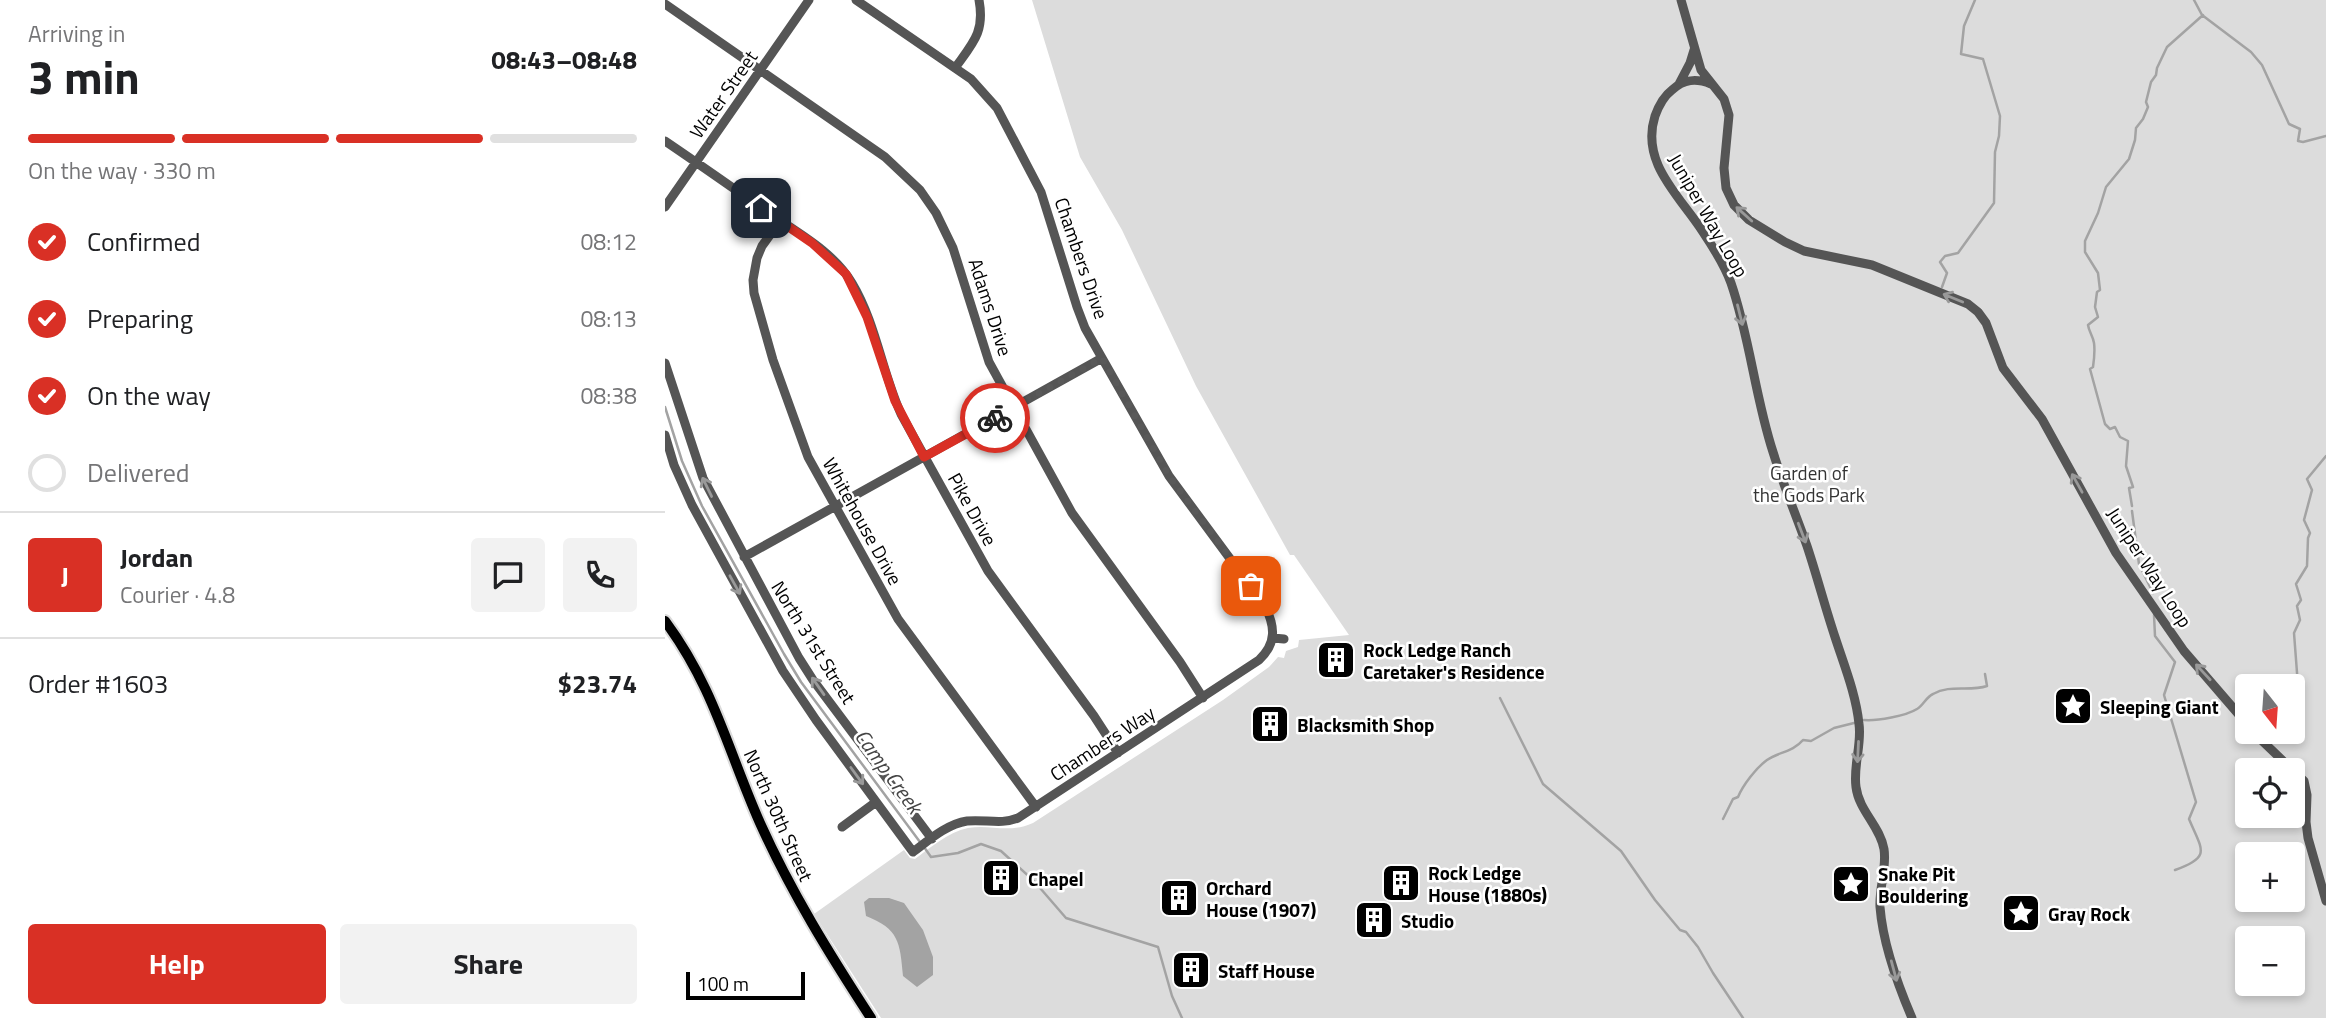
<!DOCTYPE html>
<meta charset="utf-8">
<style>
:root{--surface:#fff;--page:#f2f2f2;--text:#202124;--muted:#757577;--line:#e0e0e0;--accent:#d93025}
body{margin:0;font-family:"Titillium Web",sans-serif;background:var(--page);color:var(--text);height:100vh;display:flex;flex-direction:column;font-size:26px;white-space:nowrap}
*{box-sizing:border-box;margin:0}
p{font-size:23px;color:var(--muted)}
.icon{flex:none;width:38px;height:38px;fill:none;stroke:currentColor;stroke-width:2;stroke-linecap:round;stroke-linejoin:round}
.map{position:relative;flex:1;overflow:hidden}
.drawer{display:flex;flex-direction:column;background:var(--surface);width:665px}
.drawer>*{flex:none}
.needle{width:46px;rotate:163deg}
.tools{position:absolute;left:1570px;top:674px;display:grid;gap:14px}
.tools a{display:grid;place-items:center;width:70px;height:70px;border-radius:7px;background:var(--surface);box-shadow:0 4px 10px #0003;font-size:35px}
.scale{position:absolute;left:21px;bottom:18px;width:119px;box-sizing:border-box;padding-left:7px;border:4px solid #000;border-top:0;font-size:19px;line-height:24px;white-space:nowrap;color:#000;-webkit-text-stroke:5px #fff;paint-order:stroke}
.pin{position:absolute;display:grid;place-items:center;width:60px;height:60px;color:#fff;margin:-30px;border-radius:14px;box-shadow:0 4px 10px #0006}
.courier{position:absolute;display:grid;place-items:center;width:70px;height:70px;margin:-35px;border:5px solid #d93025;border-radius:50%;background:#fff;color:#222;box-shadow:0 2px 9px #0007}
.headline em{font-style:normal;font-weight:700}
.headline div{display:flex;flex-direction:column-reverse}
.headline{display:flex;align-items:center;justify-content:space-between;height:119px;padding:0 28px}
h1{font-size:46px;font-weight:700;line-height:52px}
.bar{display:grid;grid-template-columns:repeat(4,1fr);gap:10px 7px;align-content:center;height:84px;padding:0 28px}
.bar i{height:9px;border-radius:5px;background:var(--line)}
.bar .current{background:var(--accent)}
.bar p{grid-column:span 4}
.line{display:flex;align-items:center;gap:18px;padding:0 28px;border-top:2px solid var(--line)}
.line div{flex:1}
.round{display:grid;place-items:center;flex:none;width:74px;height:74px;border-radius:7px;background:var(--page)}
ol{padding:0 28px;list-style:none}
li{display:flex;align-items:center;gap:21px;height:77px}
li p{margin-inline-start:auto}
li .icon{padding:7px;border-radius:50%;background:var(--accent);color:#fff;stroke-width:4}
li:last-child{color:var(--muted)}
li i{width:38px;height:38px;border:4px solid var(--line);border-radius:50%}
.button{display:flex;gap:14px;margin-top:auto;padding:14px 28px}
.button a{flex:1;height:80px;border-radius:7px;background:var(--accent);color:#fff;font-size:28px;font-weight:700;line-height:80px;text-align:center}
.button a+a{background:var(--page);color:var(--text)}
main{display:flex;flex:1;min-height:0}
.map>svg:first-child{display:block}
.green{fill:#dcdcdc;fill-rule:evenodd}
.water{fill:#a3a3a3}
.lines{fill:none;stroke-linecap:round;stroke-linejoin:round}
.stream{stroke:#a3a3a3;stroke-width:2.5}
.major-casing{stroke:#dbdbdb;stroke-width:14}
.minor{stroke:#555;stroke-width:9}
.major{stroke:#000;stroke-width:10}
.oneway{stroke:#999}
.done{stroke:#595959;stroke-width:7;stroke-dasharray:0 12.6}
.route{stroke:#d93025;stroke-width:9}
.labels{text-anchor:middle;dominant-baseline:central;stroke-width:5;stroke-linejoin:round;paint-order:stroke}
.street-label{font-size:19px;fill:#000;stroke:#fff}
.park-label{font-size:19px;fill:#333;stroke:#fff}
.poi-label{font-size:19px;font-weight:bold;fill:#000;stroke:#fff;text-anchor:start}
.water-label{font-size:21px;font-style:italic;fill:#444;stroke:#fff}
</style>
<main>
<section class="drawer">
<div class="headline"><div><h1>3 min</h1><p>Arriving in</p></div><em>08:43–08:48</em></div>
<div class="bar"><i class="current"></i><i class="current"></i><i class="current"></i><i></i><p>On the way · 330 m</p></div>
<ol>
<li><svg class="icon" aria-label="check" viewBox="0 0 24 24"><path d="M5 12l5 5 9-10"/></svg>Confirmed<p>08:12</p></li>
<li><svg class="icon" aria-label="check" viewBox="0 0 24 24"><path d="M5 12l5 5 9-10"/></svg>Preparing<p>08:13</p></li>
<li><svg class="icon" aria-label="check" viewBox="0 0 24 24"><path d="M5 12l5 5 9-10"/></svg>On the way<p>08:38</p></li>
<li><i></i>Delivered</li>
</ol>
<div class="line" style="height:126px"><b class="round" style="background:var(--accent);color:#fff">J</b><div><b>Jordan</b><p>Courier · 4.8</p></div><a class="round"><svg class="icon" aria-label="chat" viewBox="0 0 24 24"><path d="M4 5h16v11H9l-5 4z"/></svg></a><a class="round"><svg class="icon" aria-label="phone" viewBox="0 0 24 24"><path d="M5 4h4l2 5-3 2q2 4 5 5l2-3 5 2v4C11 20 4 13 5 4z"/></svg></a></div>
<div class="line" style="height:91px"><div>Order #1603</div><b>$23.74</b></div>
<div class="button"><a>Help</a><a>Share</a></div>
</section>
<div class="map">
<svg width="1661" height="1018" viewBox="0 0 1661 1018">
<rect width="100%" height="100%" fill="#fff"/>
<path class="green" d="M 367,0 L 1661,0 L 1661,1018 L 216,1018 L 149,914 L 239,850 L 245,858 L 250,859 C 265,848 283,832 303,828 C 326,824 343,834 368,823 L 558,700 L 604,667 L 613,657 L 619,658 L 621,651 L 633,647 L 634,640 L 684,635 L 629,555 L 625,555 L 531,386 L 457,230 L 415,157 ZM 1582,686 L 1628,686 L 1628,732 L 1582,732 ZM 1582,770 L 1628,770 L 1628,816 L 1582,816 ZM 1582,854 L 1628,854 L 1628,900 L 1582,900 ZM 1582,938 L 1628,938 L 1628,984 L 1582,984 Z"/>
<path class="water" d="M 204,898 L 224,898 L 239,903 L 258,930 L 268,957 L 268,975 L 252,987 L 238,976 C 235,942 234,929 201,916 L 199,902 Z"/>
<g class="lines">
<path class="stream" d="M 1529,0 L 1537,15 L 1586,52 L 1597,65 L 1624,124 L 1635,129 L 1633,141 L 1638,142 L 1661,136
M 1277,287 L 1282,273 L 1275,262 L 1280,256 L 1293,253 L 1329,203 L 1330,152 L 1334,136 L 1335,116 L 1318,59 L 1296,54 L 1299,26 L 1310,0
M 0,407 L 17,461 L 37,506 L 119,654 L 136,682 L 255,842
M 1467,506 L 1464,488 L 1468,487 L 1461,466 L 1463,441 L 1455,437 L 1450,427 L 1445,429 L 1440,424 L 1425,369 L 1428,367 C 1429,360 1430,350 1429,343 C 1428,336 1424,332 1423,325 L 1433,317 L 1430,307 L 1432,292 L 1435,290 L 1433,273 L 1420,252 L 1420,241 L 1433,213 L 1441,187 L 1464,159 L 1470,140 L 1471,128 L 1478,119 L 1483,107 L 1481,102 L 1486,82 L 1491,75 L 1492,68 L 1502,47 L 1538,15
M 1467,511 L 1474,564 L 1488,593
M 1489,615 L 1490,636 L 1510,662 L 1499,695 L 1531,802 L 1524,819 C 1537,850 1547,857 1510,870
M 835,698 L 878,784 L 956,851 L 990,900 L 1015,930 L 1021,932 L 1033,947 L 1048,973 L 1078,1018
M 1628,711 L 1634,699 L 1629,633 L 1635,620 L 1632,606 L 1636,600 L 1631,584 L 1642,566 L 1643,538 L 1645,533 L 1639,520 L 1647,490 L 1642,479 L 1661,456
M 1199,720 C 1212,721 1241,716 1252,709 C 1258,706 1261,697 1268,694 C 1285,684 1304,692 1322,686 L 1320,674
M 1608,738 L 1611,732
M 1058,819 L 1068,799 L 1073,797 C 1078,785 1091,768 1102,760 C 1113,752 1128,752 1138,740 L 1146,741 L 1169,728 L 1189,723
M 259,847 L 266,857 L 293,853 L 316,844 L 336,851 L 369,881 L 401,918 L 493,947 L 507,996 L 517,1018"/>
<defs>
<path id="major" d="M 0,621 C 49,687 63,751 95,823 C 126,892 165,955 206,1018"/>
</defs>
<use href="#major" class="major-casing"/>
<path class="minor" d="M 1016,0 L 1036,70 L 1059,99 L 1064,115 L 1059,168 L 1061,188 L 1069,205 L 1084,220 L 1120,242 L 1139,251 L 1207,265 L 1303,304 L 1313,312 L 1321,323 L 1338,368 L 1377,419 L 1451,553 L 1519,651 L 1582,724
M 0,4 L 220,157 L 255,190 L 271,213 L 288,248 L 324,362 L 407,513 L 515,662 L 538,698
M 290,68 C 308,43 320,32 314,0
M 1014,84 L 1025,63 L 1029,50
M 1046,84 C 1031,78 1019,79 1007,90 C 999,96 994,105 990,116 C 975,163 1015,196 1038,232 C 1048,247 1060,266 1066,283 C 1085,338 1090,397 1108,452 C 1118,484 1131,515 1142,546 C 1152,576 1160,607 1170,637 C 1179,665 1191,694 1194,724 C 1197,744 1188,766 1191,787 C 1194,811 1215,826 1219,849 C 1222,868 1214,887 1215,907 C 1218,945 1232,983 1247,1018
M 0,141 C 34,164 68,188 101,211 C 131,232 168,251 187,283 C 211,323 217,372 236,414 L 323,571 L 429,716 L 453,753
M 0,207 L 144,0
M 115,221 L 97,246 L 92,258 L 88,280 L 89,293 L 108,360 L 143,457 L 233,619 L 371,807
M 0,363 L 38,478 L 134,658 L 148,680 L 267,839
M 0,435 L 9,465 L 27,505 L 118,671 L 151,720 L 248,852 C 264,840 282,824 302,821 C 320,819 336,825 353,818 L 594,660 C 612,643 610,626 600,606 L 504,476 L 420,328 L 412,307 L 376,192 L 332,108 L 306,79 L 191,0
M 79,557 L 437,358
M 608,638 L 619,639
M 1588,732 L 1639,781 L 1642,795 L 1641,822 L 1643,838 L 1661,901
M 177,827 L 211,802"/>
<use href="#major" class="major"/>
</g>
<defs><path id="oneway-shaft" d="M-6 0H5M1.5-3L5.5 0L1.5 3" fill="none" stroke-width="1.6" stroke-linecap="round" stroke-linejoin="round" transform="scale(1.75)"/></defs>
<g class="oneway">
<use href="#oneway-shaft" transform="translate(1079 214) rotate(-138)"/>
<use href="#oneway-shaft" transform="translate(1288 298) rotate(-158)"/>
<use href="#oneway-shaft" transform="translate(1075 315) rotate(76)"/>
<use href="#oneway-shaft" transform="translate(1412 483) rotate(-119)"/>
<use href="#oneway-shaft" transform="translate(42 487) rotate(-116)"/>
<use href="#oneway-shaft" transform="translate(1137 533) rotate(69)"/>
<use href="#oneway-shaft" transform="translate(70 585) rotate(61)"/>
<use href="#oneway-shaft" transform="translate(1538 672) rotate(-133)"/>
<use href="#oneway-shaft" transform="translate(153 686) rotate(-125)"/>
<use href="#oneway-shaft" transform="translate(1193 752) rotate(93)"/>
<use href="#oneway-shaft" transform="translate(192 776) rotate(54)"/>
<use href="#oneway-shaft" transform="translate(1229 971) rotate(75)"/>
</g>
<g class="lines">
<path class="done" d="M 330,418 L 437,358 L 504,476 L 586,586"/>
<path class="route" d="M 96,208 L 147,243 L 181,274 L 202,317 L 230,401 L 259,457 L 330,418"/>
</g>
<defs>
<symbol id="building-square" viewBox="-11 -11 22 22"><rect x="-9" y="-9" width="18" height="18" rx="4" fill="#000" stroke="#fff"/><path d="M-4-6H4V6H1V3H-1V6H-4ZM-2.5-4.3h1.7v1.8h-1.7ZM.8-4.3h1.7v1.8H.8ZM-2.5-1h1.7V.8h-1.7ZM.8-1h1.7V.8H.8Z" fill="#fff"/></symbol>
<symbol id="sight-square" viewBox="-11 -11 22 22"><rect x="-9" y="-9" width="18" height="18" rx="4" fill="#000" stroke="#fff"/><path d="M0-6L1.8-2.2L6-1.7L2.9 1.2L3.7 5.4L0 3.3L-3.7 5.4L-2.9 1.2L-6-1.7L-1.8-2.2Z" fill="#fff"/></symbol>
</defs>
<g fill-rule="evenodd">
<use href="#building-square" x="649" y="638" width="44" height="44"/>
<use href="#sight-square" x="1386" y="684" width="44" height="44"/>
<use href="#building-square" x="583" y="702" width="44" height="44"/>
<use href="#building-square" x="314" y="856" width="44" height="44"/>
<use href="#building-square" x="714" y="861" width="44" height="44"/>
<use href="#sight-square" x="1164" y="862" width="44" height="44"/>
<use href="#building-square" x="492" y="876" width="44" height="44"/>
<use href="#sight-square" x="1334" y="891" width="44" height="44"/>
<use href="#building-square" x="687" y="898" width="44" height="44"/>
<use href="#building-square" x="504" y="948" width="44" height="44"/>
</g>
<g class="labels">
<g class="street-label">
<text transform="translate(58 94) rotate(-55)">Water Street</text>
<text transform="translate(1044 215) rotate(60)">Juniper Way Loop</text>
<text transform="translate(417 258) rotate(71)">Chambers Drive</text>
<text transform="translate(326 307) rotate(72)">Adams Drive</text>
<text transform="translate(308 509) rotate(61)">Pike Drive</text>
<text transform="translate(198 521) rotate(61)">Whitehouse Drive</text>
<text transform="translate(1485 567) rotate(57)">Juniper Way Loop</text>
<text transform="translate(149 642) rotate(58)">North 31st Street</text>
<text transform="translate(437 743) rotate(-33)">Chambers Way</text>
<text transform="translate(114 815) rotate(66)">North 30th Street</text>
</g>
<g class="park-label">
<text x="1144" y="472">Garden of<tspan x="1144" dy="22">the Gods Park</tspan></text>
</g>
<g class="poi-label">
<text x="698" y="649">Rock Ledge Ranch<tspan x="698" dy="22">Caretaker's Residence</tspan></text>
<text x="1435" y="706">Sleeping Giant</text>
<text x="632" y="724">Blacksmith Shop</text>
<text x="763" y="872">Rock Ledge<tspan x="763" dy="22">House (1880s)</tspan></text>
<text x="1213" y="873">Snake Pit<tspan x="1213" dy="22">Bouldering</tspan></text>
<text x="363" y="878">Chapel</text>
<text x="541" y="887">Orchard<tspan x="541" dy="22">House (1907)</tspan></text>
<text x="1383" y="913">Gray Rock</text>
<text x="736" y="920">Studio</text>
<text x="553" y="970">Staff House</text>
</g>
<g class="water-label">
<text transform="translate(224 771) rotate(54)">Camp Creek</text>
</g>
</g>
</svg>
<div class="tools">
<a><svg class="needle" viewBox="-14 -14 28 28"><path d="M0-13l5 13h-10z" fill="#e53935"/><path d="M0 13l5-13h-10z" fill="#757577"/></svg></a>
<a><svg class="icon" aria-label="locate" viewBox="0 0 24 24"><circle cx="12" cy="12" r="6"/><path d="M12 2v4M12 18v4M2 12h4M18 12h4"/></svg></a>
<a>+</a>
<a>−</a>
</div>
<div class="scale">100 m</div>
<div class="pin" style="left:586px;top:586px;background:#ea580c"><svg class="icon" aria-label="bag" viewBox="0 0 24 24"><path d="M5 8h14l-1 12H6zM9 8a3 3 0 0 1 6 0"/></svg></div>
<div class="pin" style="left:96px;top:208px;background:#1f2937"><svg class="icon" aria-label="home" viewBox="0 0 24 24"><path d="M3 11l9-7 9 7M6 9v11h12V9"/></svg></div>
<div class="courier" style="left:330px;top:418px"><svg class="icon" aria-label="bike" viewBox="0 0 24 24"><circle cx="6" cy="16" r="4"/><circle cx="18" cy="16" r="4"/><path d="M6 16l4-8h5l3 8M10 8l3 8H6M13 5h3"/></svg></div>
</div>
</main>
